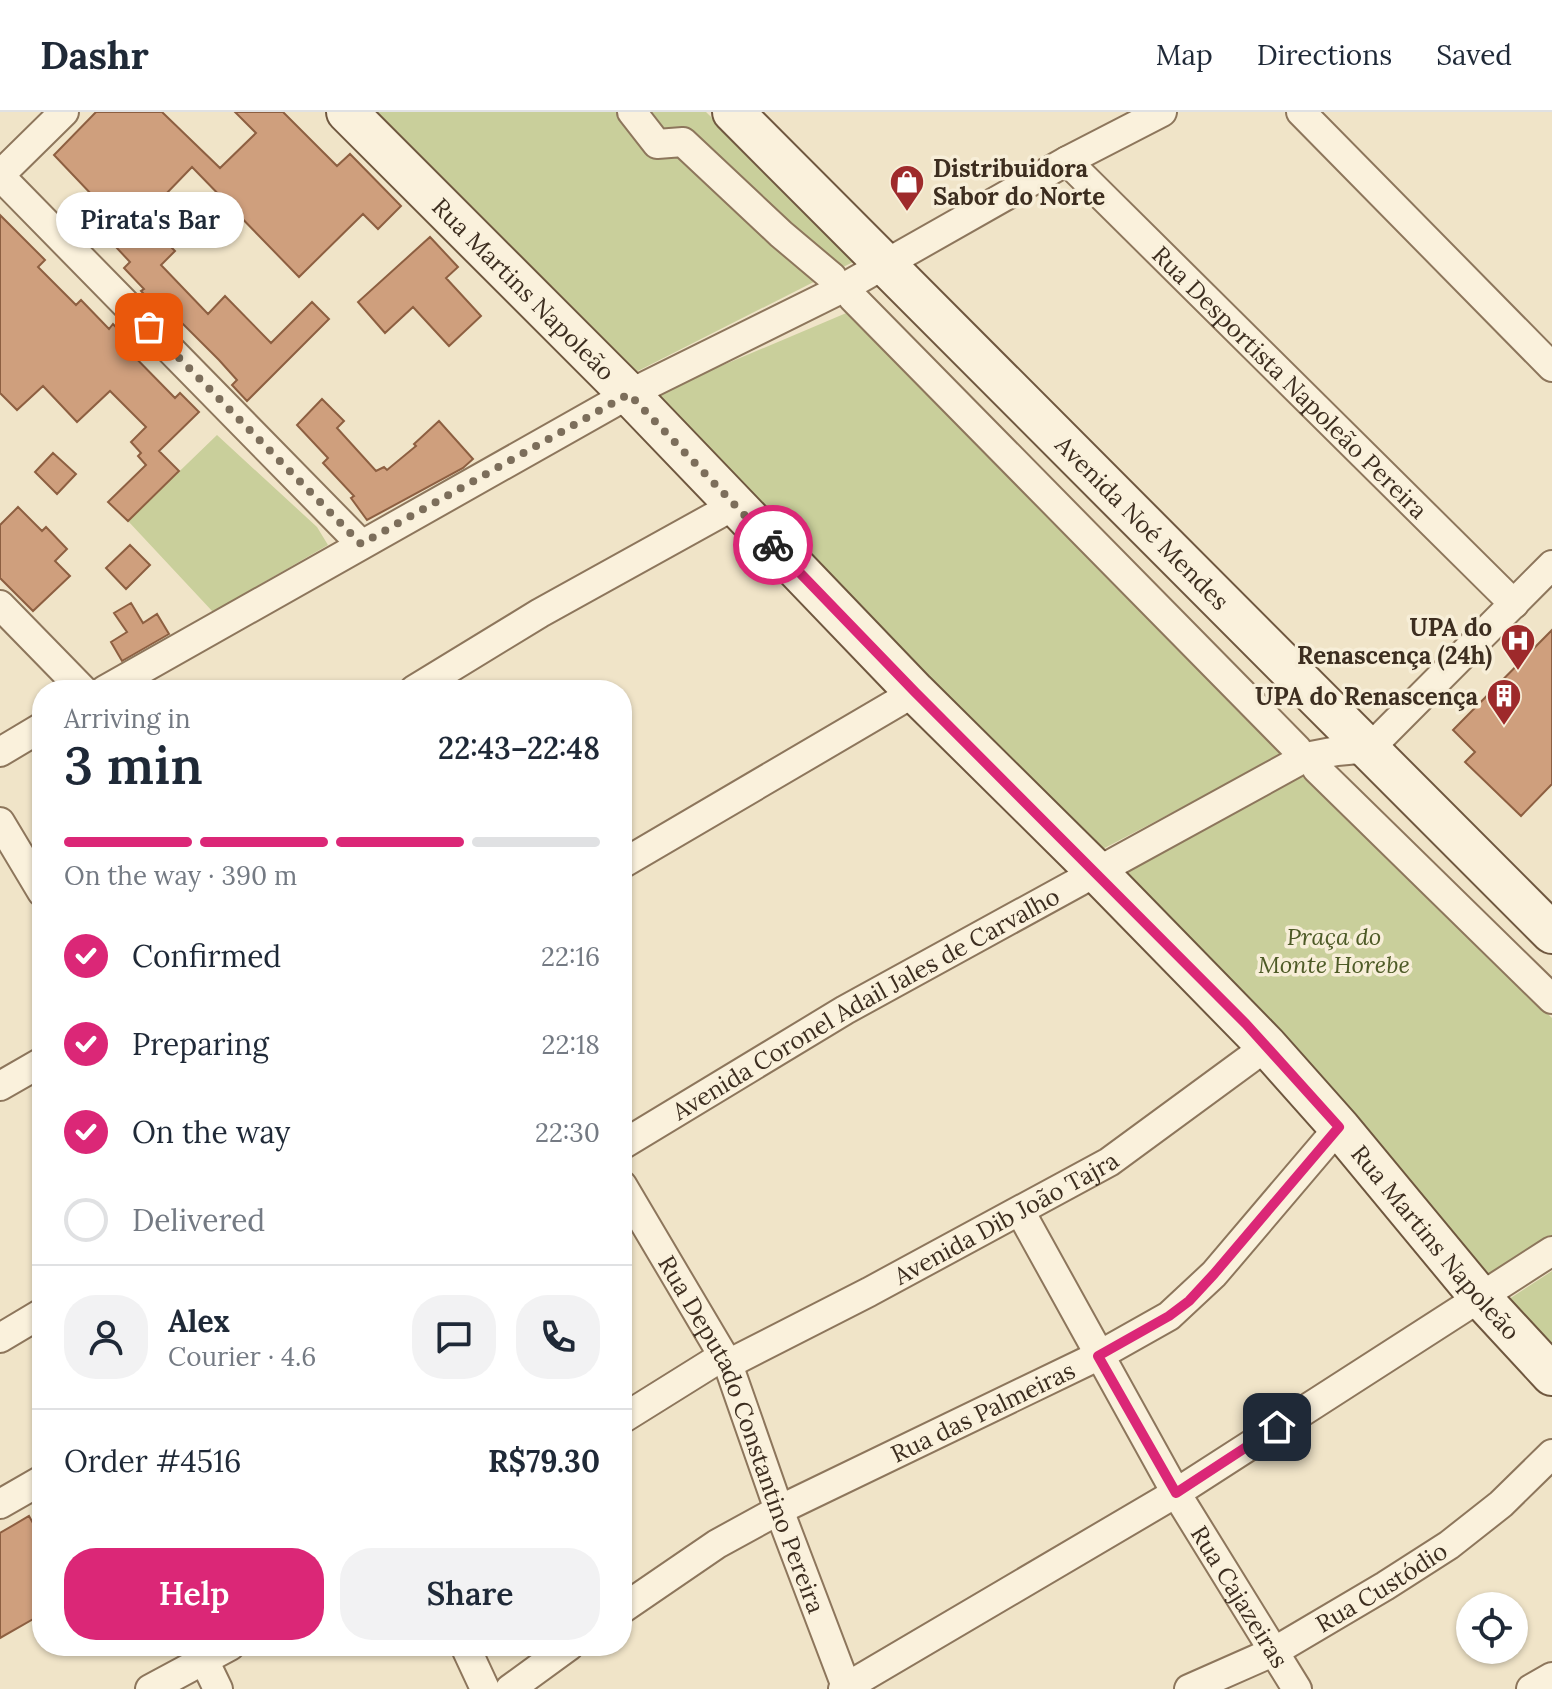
<!DOCTYPE html>
<meta charset="utf-8">
<style>
:root{--surface:#fff;--page:#f2f2f3;--text:#1f2937;--muted:#747a83;--line:#e0e1e3;--accent:#db2777}
body{margin:0;font-family:Lora,serif;background:var(--page);color:var(--text);height:100vh;display:flex;flex-direction:column;font-size:30px;white-space:nowrap}
*{box-sizing:border-box;margin:0}
p{font-size:26px;color:var(--muted)}
.icon{flex:none;width:44px;height:44px;fill:none;stroke:currentColor;stroke-width:2;stroke-linecap:round;stroke-linejoin:round}
.map{position:relative;flex:1;overflow:hidden}
.panel{position:absolute;left:32px;top:568px;width:600px;height:976px;display:flex;flex-direction:column;background:var(--surface);border-radius:32px;box-shadow:0 2px 6px #0004}
.panel>*{flex:none}
.controls{position:absolute;left:1456px;top:1480px;display:grid;gap:16px}
.controls a{display:grid;place-items:center;width:72px;height:72px;border-radius:50%;background:var(--surface);box-shadow:0 2px 6px #0004;font-size:40px}
.pin{position:absolute;display:grid;place-items:center;width:68px;height:68px;color:#fff;margin:-34px;border-radius:16px;box-shadow:0 4px 12px #0006}
.courier{position:absolute;display:grid;place-items:center;width:80px;height:80px;margin:-40px;border:6px solid #db2777;border-radius:50%;background:#fff;color:#222;box-shadow:0 2px 10px #0007}
.bubble{position:absolute;height:56px;border-radius:28px;background:var(--surface);box-shadow:0 2px 6px #0004;font-size:26px;font-weight:600;line-height:56px;text-align:center}
.overview em{font-style:normal;font-weight:600}
.overview div{display:flex;flex-direction:column-reverse}
.overview{display:flex;align-items:center;justify-content:space-between;height:136px;padding:0 32px}
h1{font-size:52px;font-weight:600;line-height:60px}
.bar{display:grid;grid-template-columns:repeat(4,1fr);gap:12px 8px;align-content:center;height:96px;padding:0 32px}
.bar i{height:10px;border-radius:6px;background:var(--line)}
.bar .current{background:var(--accent)}
.bar p{grid-column:span 4}
.line{display:flex;align-items:center;gap:20px;padding:0 32px;border-top:2px solid var(--line)}
.line div{flex:1}
.round{display:grid;place-items:center;flex:none;width:84px;height:84px;border-radius:32px;background:var(--page)}
ol{padding:0 32px;list-style:none}
li{display:flex;align-items:center;gap:24px;height:88px}
li p{margin-inline-start:auto}
li .icon{padding:8px;border-radius:50%;background:var(--accent);color:#fff;stroke-width:4}
li:last-child{color:var(--muted)}
li i{width:44px;height:44px;border:4px solid var(--line);border-radius:50%}
.button{display:flex;gap:16px;margin-top:auto;padding:16px 32px}
.button a{flex:1;height:92px;border-radius:32px;background:var(--accent);color:#fff;font-size:32px;font-weight:600;line-height:92px;text-align:center}
.button a+a{background:var(--page);color:var(--text)}
header{display:flex;align-items:center;gap:48px;box-sizing:border-box;height:112px;padding:0 40px;background:var(--surface);border-bottom:2px solid var(--line)}
header strong{font-size:38px}
nav{display:flex;gap:44px;margin-inline-start:auto;font-size:28px}
.map>svg:first-child{display:block}
.green{fill:#c9cf9b}
.building{fill:#cf9f7d;stroke:#8d5f41;stroke-width:2}
.lines{fill:none;stroke-linecap:round;stroke-linejoin:round}
.street-casing{stroke:#8d765c;stroke-width:32}
.secondary-casing{stroke:#6f573f;stroke-width:44}
.street{stroke:#faf1dc;stroke-width:28}
.secondary{stroke:#faf1dc;stroke-width:40}
.done{stroke:#7c6e5b;stroke-width:8;stroke-dasharray:0 14.4}
.route{stroke:#db2777;stroke-width:10}
.labels{text-anchor:middle;dominant-baseline:central;stroke-width:7;stroke-linejoin:round;paint-order:stroke}
.poi-label{font-size:24px;font-weight:bold;fill:#3d2e20;stroke:#f7eed8;text-anchor:end}
.street-label{font-size:24px;fill:#3d2e20;stroke:#f7eed8}
.park-label{font-size:24px;font-style:italic;fill:#4d5a26;stroke:#f7eed8}
</style>
<header>
<strong>Dashr</strong>
<nav><a>Map</a><a>Directions</a><a>Saved</a></nav>
</header>
<div class="map">
<svg width="1552" height="1577" viewBox="0 0 1552 1577">
<rect width="100%" height="100%" fill="#f0e4c8"/>
<path class="green" d="M 368,0 L 706,0 L 857,148 L 630,263 Z
M 851,199 L 1288,640 L 1097,740 L 650,284 Z
M 217,323 L 317,415 L 328,433 L 213,500 L 128,409 Z
M 1300,662 L 1552,906 L 1552,1125 L 1487,1167 L 1122,762 Z
M 1552,1159 L 1552,1231 L 1509,1187 Z"/>
<path class="building" d="M 96,0 L 162,0 L 220,56 L 256,21 L 235,0 L 283,0 L 337,54 L 350,42 L 401,94 L 378,117 L 363,102 L 299,165 L 192,55 L 163,85 L 184,106 L 163,127 L 175,139 L 161,153 L 208,202 L 225,184 L 271,231 L 312,190 L 329,207 L 247,289 L 232,273 L 237,268 L 219,248 L 174,203 L 168,208 L 141,179 L 144,177 L 124,156 L 130,150 L 115,134 L 125,124 L 90,89 L 94,85 L 54,43 Z
M 0,103 L 45,148 L 38,155 L 76,193 L 81,188 L 109,217 L 113,212 L 127,227 L 122,232 L 175,286 L 180,281 L 199,300 L 159,339 L 179,359 L 128,409 L 108,390 L 146,353 L 138,344 L 141,341 L 131,330 L 146,315 L 110,279 L 77,310 L 43,274 L 17,298 L 0,281 Z
M 430,125 L 458,155 L 446,166 L 481,204 L 449,234 L 413,195 L 385,221 L 358,190 Z
M 322,287 L 344,309 L 337,316 L 376,359 L 384,355 L 387,358 L 416,334 L 414,332 L 439,309 L 473,347 L 463,356 L 367,408 L 351,386 L 354,384 L 323,351 L 328,346 L 297,313 Z
M 53,341 L 76,362 L 57,382 L 35,360 Z
M 18,395 L 42,419 L 46,415 L 67,437 L 55,449 L 70,464 L 33,499 L 0,466 L 0,413 Z
M 130,433 L 150,453 L 126,477 L 106,456 Z
M 131,491 L 143,511 L 157,502 L 169,522 L 122,549 L 111,530 L 127,520 L 114,501 Z
M 1552,518 L 1552,672 L 1521,704 L 1465,650 L 1475,640 L 1453,618 Z
M 29,1404 L 42,1427 L 42,1502 L 0,1526 L 0,1421 Z"/>
<g class="lines">
<defs>
<g id="street">
<path d="M 632,0 L 657,32 L 683,30 L 781,122 L 832,165"/>
<path d="M 1301,0 L 1552,255"/>
<path id="s1" d="M 1067,49 L 1514,492"/>
<path d="M 0,63 L 64,0"/>
<path d="M 0,64 L 361,432"/>
<path d="M 853,186 L 1297,637"/>
<path d="M 0,493 L 83,578"/>
<path d="M 105,578 L 629,282 L 843,176 L 1067,49 L 1162,0"/>
<path d="M 414,578 L 540,501 L 735,393"/>
<path d="M 0,640 L 42,615"/>
<path d="M 1317,657 L 1552,887"/>
<path d="M 0,710 L 42,780"/>
<path d="M 622,752 L 915,580"/>
<path d="M 0,974 L 42,950"/>
<path id="s2" d="M 622,1033 L 845,898 L 1306,645 L 1337,639 L 1370,636 L 1552,453"/>
<path id="s3" d="M 622,1073 L 728,1252 L 779,1398 L 847,1577"/>
<path id="s4" d="M 1020,1099 L 1176,1381 L 1297,1577"/>
<path d="M 0,1226 L 42,1201"/>
<path id="s5" d="M 728,1252 L 869,1180 L 1109,1050 L 1267,934"/>
<path d="M 622,1307 L 723,1244"/>
<path d="M 0,1392 L 42,1368"/>
<path id="s6" d="M 622,1497 L 717,1432 L 779,1398 L 1098,1244 L 1169,1204 L 1214,1162 L 1339,1015"/>
<path d="M 465,1534 L 485,1577"/>
<path d="M 204,1548 L 218,1577"/>
<path d="M 150,1577 L 230,1534"/>
<path d="M 510,1577 L 569,1534"/>
<path d="M 843,1577 L 1176,1381 L 1552,1139"/>
<path id="s7" d="M 1189,1577 L 1275,1539 L 1385,1474 L 1449,1433 L 1501,1392 L 1552,1342"/>
<path d="M 1531,1577 L 1552,1565"/>
</g>
<g id="secondary">
<path id="s8" d="M 347,0 L 629,282 L 915,580 L 1098,761 L 1267,934 L 1339,1015 L 1479,1184 L 1552,1263"/>
<path id="s9" d="M 733,0 L 1552,821"/>
</g>
</defs>
<use href="#street" class="street-casing"/>
<use href="#secondary" class="secondary-casing"/>
<use href="#street" class="street"/>
<use href="#secondary" class="secondary"/>
</g>
<g class="lines">
<path class="done" d="M 149,215 L 361,432 L 629,282 L 773,433"/>
<path class="route" d="M 773,433 L 915,580 L 1246,912 L 1339,1015 L 1214,1162 L 1189,1189 L 1169,1204 L 1098,1244 L 1176,1381 L 1277,1315"/>
</g>
<defs>
<symbol id="shop-pin" viewBox="-11 -11 22 30"><path d="M0 17L-7.5 6A9.5 9.5 0 1 1 7.5 6Z" fill="#9e2a2b" stroke="#f7eed8"/><path d="M-5-2.5h2.3a2.7 3.5 0 0 1 5.4 0H5L5.5 6h-11ZM-1.5-2.5h3a1.5 2.3 0 0 0-3 0Z" fill="#fff"/></symbol>
<symbol id="hospital-pin" viewBox="-11 -11 22 30"><path d="M0 17L-7.5 6A9.5 9.5 0 1 1 7.5 6Z" fill="#9e2a2b" stroke="#f7eed8"/><path d="M-5-5h3v3.5h4V-5h3V5h-3V1.5h-4V5h-3Z" fill="#fff"/></symbol>
<symbol id="building-pin" viewBox="-11 -11 22 30"><path d="M0 17L-7.5 6A9.5 9.5 0 1 1 7.5 6Z" fill="#9e2a2b" stroke="#f7eed8"/><path d="M-4-6H4V6H1V3H-1V6H-4ZM-2.5-4.3h1.7v1.8h-1.7ZM.8-4.3h1.7v1.8H.8ZM-2.5-1h1.7V.8h-1.7ZM.8-1h1.7V.8H.8Z" fill="#fff"/></symbol>
</defs>
<g fill-rule="evenodd">
<use href="#shop-pin" x="887" y="50" width="40" height="54"/>
<use href="#hospital-pin" x="1498" y="509" width="40" height="54"/>
<use href="#building-pin" x="1484" y="564" width="40" height="54"/>
</g>
<g class="labels">
<g class="poi-label">
<text x="933" y="56" text-anchor="start">Distribuidora<tspan x="933" dy="28">Sabor do Norte</tspan></text>
<text x="1492" y="515">UPA do<tspan x="1492" dy="28">Renascença (24h)</tspan></text>
<text x="1478" y="584">UPA do Renascença</text>
</g>
<g class="street-label">
<text stroke="none"><textPath href="#s8" startOffset="250">Rua Martins Napoleão</textPath></text>
<text stroke="none"><textPath href="#s1" startOffset="314">Rua Desportista Napoleão Pereira</textPath></text>
<text stroke="none"><textPath href="#s9" startOffset="580">Avenida Noé Mendes</textPath></text>
<text stroke="none"><textPath href="#s2" startOffset="282">Avenida Coronel Adail Jales de Carvalho</textPath></text>
<text stroke="none"><textPath href="#s5" startOffset="314">Avenida Dib João Tajra</textPath></text>
<text stroke="none"><textPath href="#s8" startOffset="1570">Rua Martins Napoleão</textPath></text>
<text stroke="none"><textPath href="#s6" startOffset="412">Rua das Palmeiras</textPath></text>
<text stroke="none"><textPath href="#s3" startOffset="278">Rua Deputado Constantino Pereira</textPath></text>
<text stroke="none"><textPath href="#s7" startOffset="218">Rua Custódio</textPath></text>
<text stroke="none"><textPath href="#s4" startOffset="444">Rua Cajazeiras</textPath></text>
</g>
<g class="park-label">
<text x="1334" y="824">Praça do<tspan x="1334" dy="28">Monte Horebe</tspan></text>
</g>
</g>
</svg>
<div class="controls">
<a><svg class="icon" aria-label="locate" viewBox="0 0 24 24"><circle cx="12" cy="12" r="6"/><path d="M12 2v4M12 18v4M2 12h4M18 12h4"/></svg></a>
</div>
<div class="pin" style="left:149px;top:215px;background:#ea580c"><svg class="icon" aria-label="bag" viewBox="0 0 24 24"><path d="M5 8h14l-1 12H6zM9 8a3 3 0 0 1 6 0"/></svg></div>
<div class="pin" style="left:1277px;top:1315px;background:#1f2937"><svg class="icon" aria-label="home" viewBox="0 0 24 24"><path d="M3 11l9-7 9 7M6 9v11h12V9"/></svg></div>
<div class="courier" style="left:773px;top:433px"><svg class="icon" aria-label="bike" viewBox="0 0 24 24"><circle cx="6" cy="16" r="4"/><circle cx="18" cy="16" r="4"/><path d="M6 16l4-8h5l3 8M10 8l3 8H6M13 5h3"/></svg></div>
<div class="bubble" style="left:56px;top:80px;width:188px">Pirata's Bar</div>
<section class="panel">
<div class="overview"><div><h1>3 min</h1><p>Arriving in</p></div><em>22:43–22:48</em></div>
<div class="bar"><i class="current"></i><i class="current"></i><i class="current"></i><i></i><p>On the way · 390 m</p></div>
<ol>
<li><svg class="icon" aria-label="check" viewBox="0 0 24 24"><path d="M5 12l5 5 9-10"/></svg>Confirmed<p>22:16</p></li>
<li><svg class="icon" aria-label="check" viewBox="0 0 24 24"><path d="M5 12l5 5 9-10"/></svg>Preparing<p>22:18</p></li>
<li><svg class="icon" aria-label="check" viewBox="0 0 24 24"><path d="M5 12l5 5 9-10"/></svg>On the way<p>22:30</p></li>
<li><i></i>Delivered</li>
</ol>
<div class="line" style="height:144px"><a class="round"><svg class="icon" aria-label="person" viewBox="0 0 24 24"><circle cx="12" cy="8" r="4"/><path d="M4 21q1-7 8-7t8 7"/></svg></a><div><b>Alex</b><p>Courier · 4.6</p></div><a class="round"><svg class="icon" aria-label="chat" viewBox="0 0 24 24"><path d="M4 5h16v11H9l-5 4z"/></svg></a><a class="round"><svg class="icon" aria-label="phone" viewBox="0 0 24 24"><path d="M5 4h4l2 5-3 2q2 4 5 5l2-3 5 2v4C11 20 4 13 5 4z"/></svg></a></div>
<div class="line" style="height:104px"><div>Order #4516</div><b>R$79.30</b></div>
<div class="button"><a>Help</a><a>Share</a></div>
</section>
</div>
